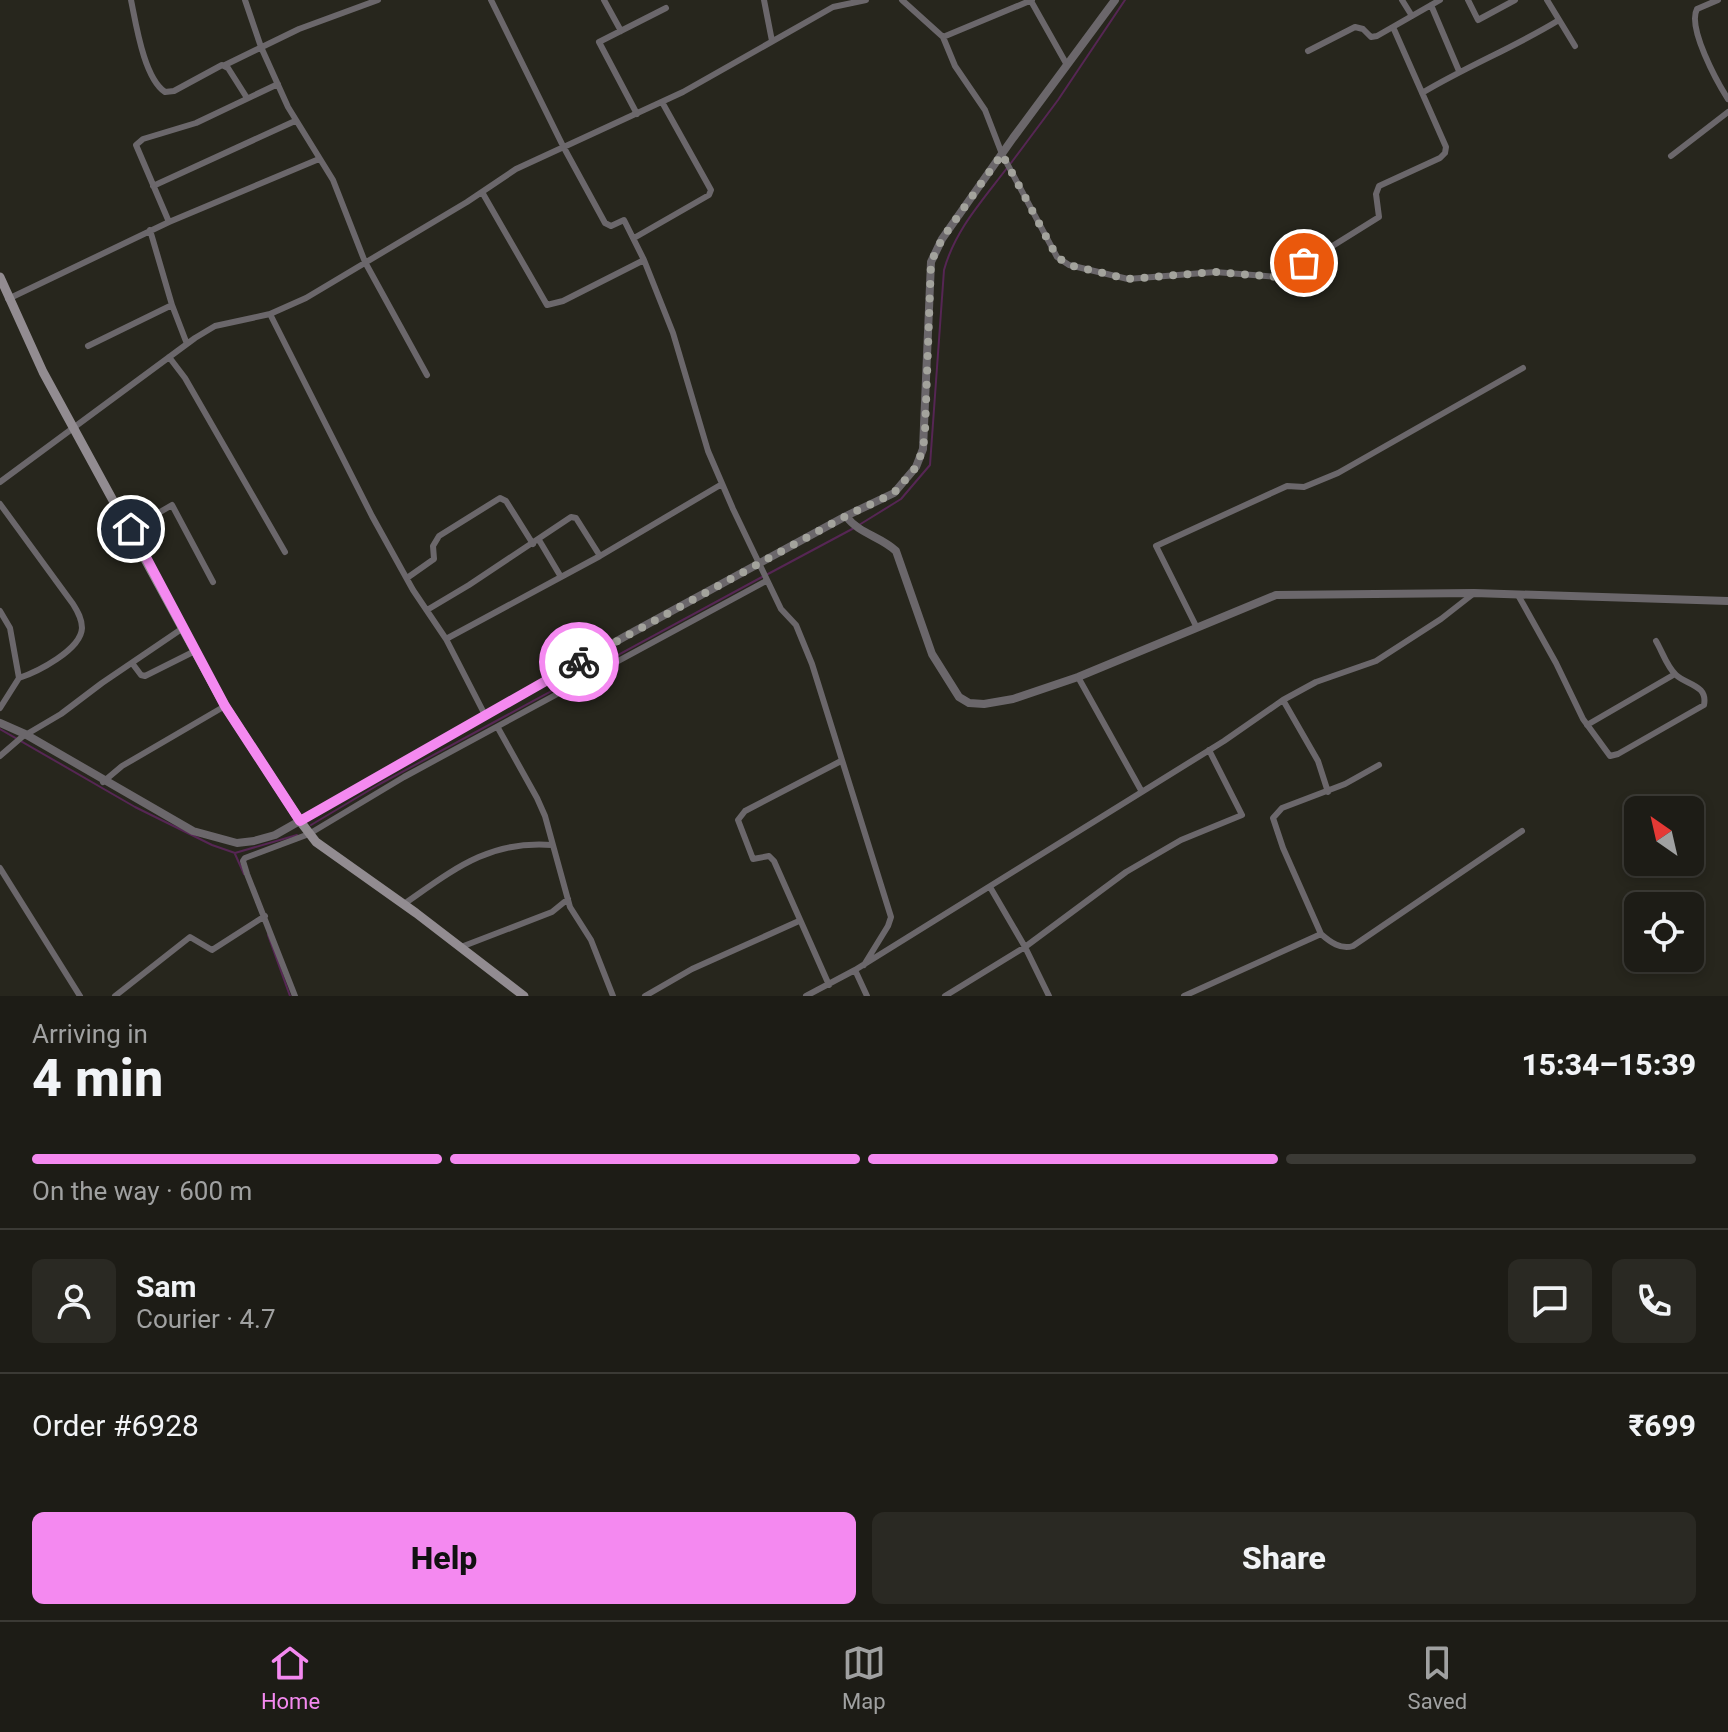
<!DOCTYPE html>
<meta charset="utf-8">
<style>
:root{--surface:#1d1c16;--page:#2a2923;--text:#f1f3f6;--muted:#a0a1a1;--line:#3b3a35;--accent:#f489f0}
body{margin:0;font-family:Roboto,sans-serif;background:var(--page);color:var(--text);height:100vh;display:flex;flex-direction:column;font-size:30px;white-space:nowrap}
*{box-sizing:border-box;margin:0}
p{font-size:26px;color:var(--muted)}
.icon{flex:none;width:44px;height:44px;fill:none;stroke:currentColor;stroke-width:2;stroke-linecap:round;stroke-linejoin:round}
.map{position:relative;height:996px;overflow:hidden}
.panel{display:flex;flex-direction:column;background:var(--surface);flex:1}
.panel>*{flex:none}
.needle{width:52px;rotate:326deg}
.fabs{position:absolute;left:1624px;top:796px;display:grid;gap:16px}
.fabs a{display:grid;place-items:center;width:80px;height:80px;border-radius:12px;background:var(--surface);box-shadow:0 4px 12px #0003,0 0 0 2px var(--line);font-size:40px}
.pin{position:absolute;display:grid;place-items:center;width:68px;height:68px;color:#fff;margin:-34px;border:4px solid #fff;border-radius:50%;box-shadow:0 2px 8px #0007}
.courier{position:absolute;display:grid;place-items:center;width:80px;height:80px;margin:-40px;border:6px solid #f489f0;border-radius:50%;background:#fff;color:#222;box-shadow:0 2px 10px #0007}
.summary em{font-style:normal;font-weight:800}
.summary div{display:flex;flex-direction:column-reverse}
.summary{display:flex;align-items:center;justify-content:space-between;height:136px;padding:0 32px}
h1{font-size:52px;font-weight:800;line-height:60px}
.bar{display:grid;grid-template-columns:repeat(4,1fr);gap:12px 8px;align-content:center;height:96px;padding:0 32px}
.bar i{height:10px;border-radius:6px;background:var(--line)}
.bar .on{background:var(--accent)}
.bar p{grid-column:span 4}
.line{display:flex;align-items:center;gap:20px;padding:0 32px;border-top:2px solid var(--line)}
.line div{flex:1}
.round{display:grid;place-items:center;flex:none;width:84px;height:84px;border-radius:12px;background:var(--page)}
.action{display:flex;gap:16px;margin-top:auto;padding:16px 32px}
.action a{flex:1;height:92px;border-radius:12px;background:var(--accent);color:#111;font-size:32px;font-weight:800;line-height:92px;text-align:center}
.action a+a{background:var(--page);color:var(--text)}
.tab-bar{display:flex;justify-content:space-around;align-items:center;height:112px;border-top:2px solid var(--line);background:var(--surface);font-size:22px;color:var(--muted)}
.tab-bar a{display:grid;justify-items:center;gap:4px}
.tab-bar .on{color:var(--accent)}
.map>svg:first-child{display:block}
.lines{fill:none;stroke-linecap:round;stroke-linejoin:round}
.stream{stroke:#562654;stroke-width:2}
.minor{stroke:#6b676b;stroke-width:6}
.tertiary{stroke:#6b676b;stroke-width:8}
.secondary{stroke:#928c91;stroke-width:9}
.done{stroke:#a3a39c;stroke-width:8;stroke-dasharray:0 14.4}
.route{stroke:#f489f0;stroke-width:10}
</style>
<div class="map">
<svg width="1728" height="996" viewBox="0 0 1728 996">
<rect width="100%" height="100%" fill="#27261d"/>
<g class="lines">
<path class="stream" d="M 1011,163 L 1058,100 L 1125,0
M 859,525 L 901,499 L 930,465 L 944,270 C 955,230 982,201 1007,168
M 768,574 L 854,528
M 0,729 L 135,807 L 212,845 L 235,853 L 297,835
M 311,825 L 378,785 L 762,577
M 235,854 L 244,874
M 268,935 L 290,996"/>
<path class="minor" d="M 131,0 C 136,24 144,78 165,92 L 174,91 L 222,65 L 228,68 L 247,98
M 245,0 L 261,47 L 288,107 L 333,180 L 365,262 L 427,375
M 491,0 L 563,146 L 605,223 L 611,226 L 624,220 L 644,260 L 673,333 L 708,451 L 733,509 L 781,609 L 796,625 L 812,664 L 891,917 L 888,926 L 864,965
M 604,0 L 621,31
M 764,0 L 772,41
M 902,0 L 943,37 L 955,66 L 985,110 L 1002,154 L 1057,257 L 1069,265 L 1128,279 L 1215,272 L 1278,277 L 1286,275 L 1379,217 L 1376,194 L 1379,186 L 1440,158 L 1445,153 L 1446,147 L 1393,27
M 1402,0 L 1412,16
M 1468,0 L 1478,20 L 1515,0
M 1547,0 L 1575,46
M 1718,0 L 1697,9 C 1687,27 1717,82 1728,99
M 1031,1 L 1067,65
M 1431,5 L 1459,71
M 943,37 L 1032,0
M 1308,51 L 1355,27 L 1363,29 L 1371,37 L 1377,36 L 1440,0
M 225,65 L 299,29 L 378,0
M 1422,93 C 1467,66 1515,47 1559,20
M 637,114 L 599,42 L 666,8
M 1671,156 L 1728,112
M 153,186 L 295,121
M 482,192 L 547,305 L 563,301 L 644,260
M 169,222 L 136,145 L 143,139 L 196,123 L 278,84
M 150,230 L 172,305
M 634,238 L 709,195 L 711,190 L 662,102
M 8,299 L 169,222 L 319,159
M 270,314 L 372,516 L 413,590 L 446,639 L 485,715
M 88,346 L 172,305 L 187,344
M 169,357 L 185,378 L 285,552
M 0,482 L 195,338 L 215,326 L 270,314 L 306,298 L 467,202 L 516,169 L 683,92 L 833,7 L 866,0
M 0,504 L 73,604 C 78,612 82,619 82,628 C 81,650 37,672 19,678
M 131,529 L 172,505 L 213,582
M 539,540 L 561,577
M 407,578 L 434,559 L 433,546 L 439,536 L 500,498 L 506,501 L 533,544
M 1518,595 L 1556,663 L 1583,719 L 1610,756 L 1618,754 L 1704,705 C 1708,685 1687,685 1676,675 C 1667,667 1662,651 1656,641
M 427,610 L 469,585 L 571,517 L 576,518 L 600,556
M 0,611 L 10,628 L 19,678 L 0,708
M 1197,628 L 1156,546 L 1287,486 L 1304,487 L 1338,473 L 1523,368
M 446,639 L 600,556 L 722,484
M 132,663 L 141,675 L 145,676 L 195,651
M 1078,677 L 1142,792
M 1283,700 L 1318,761 L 1328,792
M 1587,725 L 1675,674
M 498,728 L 537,798 L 545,816 L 570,907 L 591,940 L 613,996
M 0,756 L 22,737 L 61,714 L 102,683 L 183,628
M 103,782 L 122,766 L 225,706
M 0,868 L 80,996
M 990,887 L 1025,947 L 1049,996
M 404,904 C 453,870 489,840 552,845
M 1321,934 C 1330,942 1341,950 1353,946 L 1522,831
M 461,947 L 552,912 L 568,899
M 855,970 L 867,996
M 829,985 L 774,861 L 769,856 L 753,859 L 738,820 L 745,811 L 841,761
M 115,996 L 190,937 L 212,950 L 265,916
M 295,996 L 247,874 L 243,861 L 245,858 L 309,834 L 404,777 L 766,581
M 645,996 L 692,969 L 799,921
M 806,996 L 855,970 L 1224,741 L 1283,700 L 1316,682 L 1376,661 L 1441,619 L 1473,594
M 945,996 L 1025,947 L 1126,872 L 1181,840 L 1242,815 L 1209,750
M 1184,996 L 1321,934 L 1283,848 L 1273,818 L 1282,808 L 1345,784 L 1379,765"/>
<path class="tertiary" d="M 846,516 C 859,534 880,536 896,551 L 932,654 L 959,697 L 969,703 L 984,704 L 1013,699 L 1078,677 L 1276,595 L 1474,593 L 1728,601
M 0,723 L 25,734 L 193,831 L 237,843 L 254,841 L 275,835 L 624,637 L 846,516 L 894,493 L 916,467 L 923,449 L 931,262 L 942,239 L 1013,138 L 1115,0"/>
<path class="secondary" d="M 0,277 L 43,372 L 225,706 L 300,821 L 316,842 L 416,913 L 524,996"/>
</g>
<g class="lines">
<path class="done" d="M 579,662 L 846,516 L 894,493 L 916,467 L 923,449 L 925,432 L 931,262 L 942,239 L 1002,154 L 1057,257 L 1069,265 L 1128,279 L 1215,272 L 1278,277 L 1304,263"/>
<path class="route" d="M 131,529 L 225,706 L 300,821 L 579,662"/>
</g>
</svg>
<div class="fabs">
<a><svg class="needle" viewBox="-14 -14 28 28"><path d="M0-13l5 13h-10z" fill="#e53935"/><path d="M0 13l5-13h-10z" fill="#a0a1a1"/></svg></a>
<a><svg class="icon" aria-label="locate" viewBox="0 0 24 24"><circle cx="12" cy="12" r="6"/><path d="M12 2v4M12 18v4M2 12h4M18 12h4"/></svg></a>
</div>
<div class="pin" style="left:1304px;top:263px;background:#ea580c"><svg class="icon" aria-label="bag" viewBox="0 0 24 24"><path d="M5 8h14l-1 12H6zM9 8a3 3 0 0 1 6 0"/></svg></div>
<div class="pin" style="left:131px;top:529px;background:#1f2937"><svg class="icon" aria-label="home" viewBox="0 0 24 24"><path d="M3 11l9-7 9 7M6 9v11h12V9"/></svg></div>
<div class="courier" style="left:579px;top:662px"><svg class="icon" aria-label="bike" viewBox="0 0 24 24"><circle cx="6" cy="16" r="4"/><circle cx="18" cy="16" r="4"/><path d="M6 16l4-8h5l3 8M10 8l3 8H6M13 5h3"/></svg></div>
</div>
<section class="panel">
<div class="summary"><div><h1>4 min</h1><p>Arriving in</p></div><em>15:34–15:39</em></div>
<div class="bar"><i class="on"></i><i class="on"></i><i class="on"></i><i></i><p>On the way · 600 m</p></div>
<div class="line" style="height:144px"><a class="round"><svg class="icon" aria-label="person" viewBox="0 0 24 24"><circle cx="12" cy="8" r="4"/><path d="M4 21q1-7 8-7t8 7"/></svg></a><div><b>Sam</b><p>Courier · 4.7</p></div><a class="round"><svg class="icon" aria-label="chat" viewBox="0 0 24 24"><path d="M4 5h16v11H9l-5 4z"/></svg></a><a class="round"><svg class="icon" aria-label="phone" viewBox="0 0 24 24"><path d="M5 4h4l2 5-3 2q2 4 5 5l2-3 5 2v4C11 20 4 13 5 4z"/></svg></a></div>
<div class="line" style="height:104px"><div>Order #6928</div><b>₹699</b></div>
<div class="action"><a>Help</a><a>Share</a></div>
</section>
<nav class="tab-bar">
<a class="on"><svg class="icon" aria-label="home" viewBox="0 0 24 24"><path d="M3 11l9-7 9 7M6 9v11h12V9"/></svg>Home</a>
<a><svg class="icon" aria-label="map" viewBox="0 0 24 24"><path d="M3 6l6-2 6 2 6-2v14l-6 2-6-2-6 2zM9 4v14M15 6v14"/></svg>Map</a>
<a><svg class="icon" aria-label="saved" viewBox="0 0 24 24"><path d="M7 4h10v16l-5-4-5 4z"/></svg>Saved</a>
</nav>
